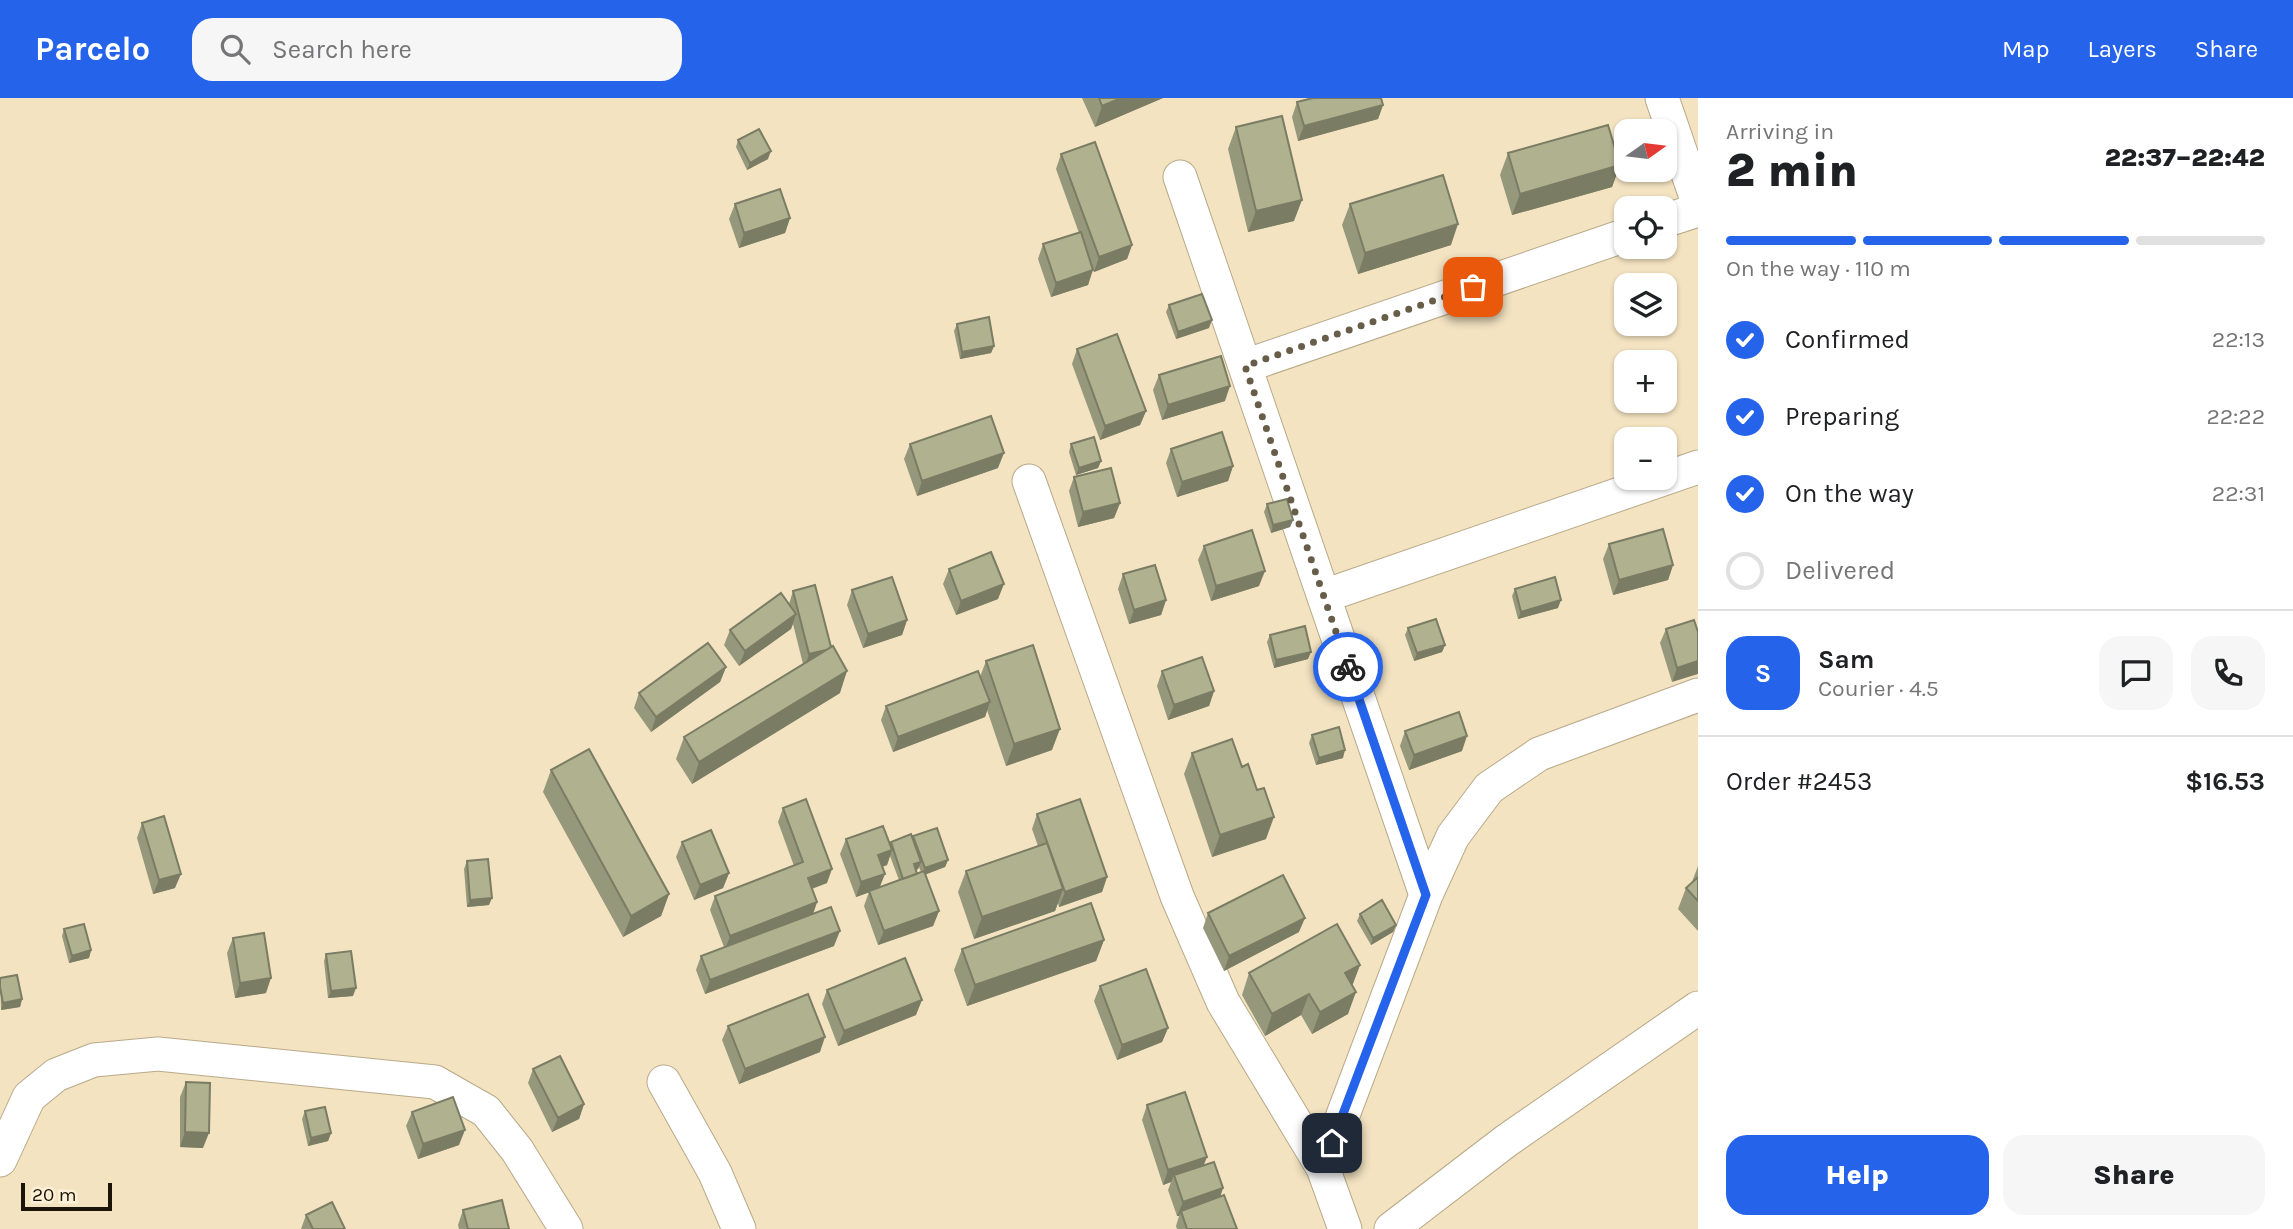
<!DOCTYPE html>
<meta charset="utf-8">
<style>
:root{--surface:#fff;--page:#f6f6f6;--text:#202124;--muted:#757577;--line:#e0e0e0;--accent:#2563eb}
body{margin:0;font-family:Karla,sans-serif;background:var(--page);color:var(--text);height:100vh;display:flex;flex-direction:column;font-size:26px;white-space:nowrap}
*{box-sizing:border-box;margin:0}
p{font-size:23px;color:var(--muted)}
.icon{flex:none;width:38px;height:38px;fill:none;stroke:currentColor;stroke-width:2;stroke-linecap:round;stroke-linejoin:round}
.map{position:relative;flex:1;overflow:hidden}
.drawer{display:flex;flex-direction:column;background:var(--surface);width:595px}
.drawer>*{flex:none}
.needle{width:46px;rotate:76deg}
.controls{position:absolute;left:1614px;top:21px;display:grid;gap:14px}
.controls a{display:grid;place-items:center;width:63px;height:63px;border-radius:14px;background:var(--surface);box-shadow:0 2px 5px #0004;font-size:35px}
.scale{position:absolute;left:21px;bottom:18px;width:91px;box-sizing:border-box;padding-left:7px;border:4px solid #1b1509;border-top:0;font-size:19px;line-height:24px;white-space:nowrap;color:#1b1509;-webkit-text-stroke:5px #fdf0d6;paint-order:stroke}
.pin{position:absolute;display:grid;place-items:center;width:60px;height:60px;color:#fff;margin:-30px;border-radius:14px;box-shadow:0 4px 10px #0006}
.courier{position:absolute;display:grid;place-items:center;width:70px;height:70px;margin:-35px;border:5px solid #2563eb;border-radius:50%;background:#fff;color:#222;box-shadow:0 2px 9px #0007}
.summary em{font-style:normal;font-weight:800}
.summary div{display:flex;flex-direction:column-reverse}
.summary{display:flex;align-items:center;justify-content:space-between;height:119px;padding:0 28px}
h1{font-size:46px;font-weight:800;line-height:52px}
.bar{display:grid;grid-template-columns:repeat(4,1fr);gap:10px 7px;align-content:center;height:84px;padding:0 28px}
.bar i{height:9px;border-radius:5px;background:var(--line)}
.bar .selected{background:var(--accent)}
.bar p{grid-column:span 4}
.line{display:flex;align-items:center;gap:18px;padding:0 28px;border-top:2px solid var(--line)}
.line div{flex:1}
.round{display:grid;place-items:center;flex:none;width:74px;height:74px;border-radius:21px;background:var(--page)}
ol{padding:0 28px;list-style:none}
li{display:flex;align-items:center;gap:21px;height:77px}
li p{margin-inline-start:auto}
li .icon{padding:7px;border-radius:50%;background:var(--accent);color:#fff;stroke-width:4}
li:last-child{color:var(--muted)}
li i{width:38px;height:38px;border:4px solid var(--line);border-radius:50%}
.primary-button{display:flex;gap:14px;margin-top:auto;padding:14px 28px}
.primary-button a{flex:1;height:80px;border-radius:21px;background:var(--accent);color:#fff;font-size:28px;font-weight:800;line-height:80px;text-align:center}
.primary-button a+a{background:var(--page);color:var(--text)}
header{display:flex;align-items:center;gap:42px;box-sizing:border-box;height:98px;padding:0 35px;background:var(--accent);color:#fff}
header strong{font-size:33px}
nav{display:flex;gap:38px;margin-inline-start:auto;font-size:24px}
.search{width:490px;height:63px;background:var(--page);display:flex;align-items:center;gap:18px;box-sizing:border-box;padding:0 24px;border-radius:21px;color:var(--muted);font-size:26px}
main{display:flex;flex:1;min-height:0}
.map>svg:first-child{display:block}
.lines{fill:none;stroke-linecap:round;stroke-linejoin:round}
.minor-casing{stroke:#b8a989;stroke-width:35}
.minor{stroke:#fff;stroke-width:33}
.wall{fill:#96987b;fill-rule:evenodd}
.shaded-wall{fill:#7a7c64}
.building{fill:#afb18f;stroke:#7a7c64;stroke-width:2}
.done{stroke:#675d49;stroke-width:7;stroke-dasharray:0 12.6}
.route{stroke:#2563eb;stroke-width:9}
</style>
<header>
<strong>Parcelo</strong>
<div class="search"><svg class="icon" aria-label="search" viewBox="0 0 24 24"><circle cx="10" cy="10" r="6"/><path d="M15 15l6 6"/></svg>Search here</div>
<nav><a>Map</a><a>Layers</a><a>Share</a></nav>
</header>
<main>
<div class="map">
<svg width="1698" height="1131" viewBox="0 0 1698 1131">
<rect width="100%" height="100%" fill="#f3e3c1"/>
<g class="lines">
<defs>
<path id="minor" d="M 1662,0 L 1698,105
M 1180,79 L 1426,797
M 1664,123 L 1698,112
M 1245,268 L 1626,137
M 1029,383 L 1177,798 L 1223,904 L 1323,1070 L 1345,1131
M 1324,498 L 1698,369
M 664,984 L 715,1075 L 739,1131
M 0,1062 L 29,999 L 56,977 L 94,962 L 158,956 L 435,984 L 486,1013 L 517,1052 L 566,1131
M 1323,1070 L 1426,797 L 1453,738 L 1489,690 L 1539,656 L 1698,597
M 1391,1131 L 1506,1043 L 1698,910"/>
</defs>
<use href="#minor" class="minor-casing"/>
<use href="#minor" class="minor"/>
</g>
<path class="wall" d="M 1082,0 L 1163,0 L 1095,29 Z
M 1297,4 L 1383,7 L 1378,21 L 1298,43 L 1292,19 Z
M 1236,29 L 1294,123 L 1248,134 L 1228,51 Z
M 738,42 L 768,61 L 747,72 L 736,49 Z
M 1508,55 L 1620,67 L 1612,89 L 1512,117 L 1500,77 Z
M 1061,56 L 1132,147 L 1127,161 L 1094,174 L 1092,171 L 1088,187 L 1051,199 L 1038,161 L 1043,146 L 1079,135 L 1056,71 Z
M 735,106 L 790,120 L 785,135 L 739,150 L 729,121 Z
M 1350,106 L 1451,147 L 1358,176 L 1342,127 Z
M 1169,207 L 1209,230 L 1176,241 L 1166,214 Z
M 957,226 L 994,248 L 991,255 L 960,261 L 954,233 Z
M 1077,251 L 1146,313 L 1140,327 L 1100,342 L 1072,266 Z
M 1159,277 L 1225,303 L 1162,322 L 1153,292 Z
M 910,346 L 998,370 L 917,398 L 904,361 Z
M 1071,346 L 1101,363 L 1098,370 L 1076,377 L 1069,354 Z
M 1171,351 L 1233,368 L 1228,383 L 1177,399 L 1166,365 Z
M 1074,379 L 1120,405 L 1114,420 L 1078,429 L 1069,393 Z
M 1267,406 L 1293,422 L 1290,429 L 1271,435 L 1264,414 Z
M 1609,446 L 1673,467 L 1668,482 L 1613,497 L 1603,461 Z
M 1204,448 L 1259,488 L 1211,503 L 1198,462 Z
M 949,471 L 998,501 L 956,517 L 943,486 Z
M 1123,476 L 1166,502 L 1161,517 L 1129,526 L 1118,491 Z
M 1515,491 L 1558,510 L 1518,521 L 1512,498 Z
M 852,492 L 907,522 L 902,537 L 863,550 L 847,507 Z
M 793,493 L 840,595 L 692,686 L 676,661 L 684,639 L 803,566 L 793,526 L 791,531 L 739,568 L 724,547 L 730,532 L 789,506 Z
M 1408,530 L 1445,547 L 1442,554 L 1414,563 L 1405,537 Z
M 1666,531 L 1698,534 L 1672,584 L 1660,545 Z
M 1270,537 L 1308,561 L 1274,570 L 1267,544 Z
M 986,563 L 1052,652 L 1006,668 L 987,612 L 985,619 L 893,654 L 881,622 L 886,608 L 980,579 Z
M 726,569 L 720,584 L 651,634 L 634,610 L 639,595 Z
M 1162,573 L 1214,593 L 1209,608 L 1168,622 L 1157,588 Z
M 1405,633 L 1462,653 L 1409,672 L 1400,648 Z
M 1312,637 L 1343,660 L 1316,667 L 1309,645 Z
M 1192,655 L 1266,741 L 1212,759 L 1184,676 Z
M 551,672 L 669,796 L 661,818 L 623,839 L 543,694 Z
M 783,710 L 827,785 L 812,791 L 817,804 L 813,816 L 834,848 L 705,896 L 696,872 L 701,858 L 724,849 L 710,812 L 715,798 L 794,768 L 778,724 Z
M 1037,716 L 1107,779 L 1102,794 L 1059,809 L 1058,805 L 1055,813 L 974,841 L 958,794 L 966,773 L 1038,748 L 1032,731 Z
M 142,725 L 175,790 L 153,796 L 137,740 Z
M 913,738 L 948,762 L 945,769 L 925,776 L 939,813 L 933,828 L 878,847 L 864,808 L 869,794 L 856,799 L 840,756 L 846,741 L 890,746 L 891,744 L 913,740 ZM 890,758 L 899,782 L 880,789 L 882,769 L 887,767 ZM 919,769 L 921,774 L 917,776 L 916,772 L 918,771 Z
M 682,744 L 729,775 L 723,790 L 694,802 L 676,759 Z
M 467,763 L 489,807 L 467,809 L 464,771 Z
M 1698,768 L 1698,833 L 1678,811 L 1686,790 L 1692,784 Z
M 1208,815 L 1299,834 L 1224,873 L 1203,830 Z
M 1360,816 L 1396,827 L 1393,834 L 1371,847 L 1357,823 Z
M 64,831 L 91,852 L 89,860 L 69,865 L 62,838 Z
M 233,840 L 266,895 L 235,900 L 227,855 Z
M 1104,842 L 1096,863 L 967,908 L 954,872 L 962,851 Z
M 326,856 L 353,898 L 328,900 L 324,863 Z
M 1360,867 L 1352,888 L 1348,916 L 1312,936 L 1301,917 L 1265,938 L 1242,897 L 1249,875 Z
M 0,880 L 22,901 L 20,909 L 1,912 Z
M 1100,888 L 1168,930 L 1162,944 L 1117,962 L 1094,903 Z
M 827,892 L 916,917 L 838,948 L 822,906 Z
M 728,928 L 820,954 L 739,986 L 722,942 Z
M 533,971 L 584,1006 L 579,1021 L 552,1034 L 528,985 Z
M 186,984 L 203,1050 L 180,1049 L 180,999 Z
M 1147,1007 L 1204,1067 L 1223,1090 L 1220,1099 L 1237,1131 L 1177,1131 L 1176,1128 L 1179,1118 L 1177,1118 L 1168,1092 L 1171,1084 L 1163,1087 L 1142,1022 Z
M 305,1013 L 331,1035 L 328,1043 L 308,1048 L 302,1021 Z
M 412,1014 L 459,1047 L 418,1061 L 406,1028 Z
M 463,1112 L 509,1131 L 459,1131 L 458,1127 Z
M 306,1117 L 345,1131 L 301,1131 Z"/>
<path class="shaded-wall" d="M 1121,0 L 1163,0 L 1095,29 L 1102,8 Z
M 1383,7 L 1378,21 L 1298,43 L 1304,28 Z
M 771,53 L 768,61 L 747,72 L 750,65 Z
M 1620,67 L 1612,89 L 1512,117 L 1520,96 Z
M 1302,102 L 1294,123 L 1248,134 L 1256,113 Z
M 790,120 L 785,135 L 739,150 L 744,135 Z
M 1458,126 L 1451,147 L 1358,176 L 1365,155 Z
M 1132,147 L 1127,161 L 1094,174 L 1099,159 Z
M 1093,172 L 1088,187 L 1051,199 L 1056,185 Z
M 1212,222 L 1209,230 L 1176,241 L 1178,234 Z
M 994,248 L 991,255 L 960,261 L 962,254 Z
M 1230,288 L 1225,303 L 1162,322 L 1168,307 Z
M 1146,313 L 1140,327 L 1100,342 L 1105,328 Z
M 1004,355 L 998,370 L 917,398 L 922,383 Z
M 1101,363 L 1098,370 L 1076,377 L 1079,370 Z
M 1233,368 L 1228,383 L 1177,399 L 1182,384 Z
M 1120,405 L 1114,420 L 1078,429 L 1083,414 Z
M 1293,422 L 1290,429 L 1271,435 L 1273,427 Z
M 1673,467 L 1668,482 L 1613,497 L 1619,482 Z
M 1265,473 L 1259,488 L 1211,503 L 1216,488 Z
M 1004,486 L 998,501 L 956,517 L 961,503 Z
M 1166,502 L 1161,517 L 1129,526 L 1134,512 Z
M 1561,502 L 1558,510 L 1518,521 L 1521,514 Z
M 796,516 L 791,531 L 739,568 L 745,553 Z
M 907,522 L 902,537 L 863,550 L 868,536 Z
M 1445,547 L 1442,554 L 1414,563 L 1417,555 Z
M 832,551 L 804,571 L 809,556 Z
M 1311,554 L 1308,561 L 1274,570 L 1276,562 Z
M 1698,563 L 1698,576 L 1672,584 L 1677,570 Z
M 726,569 L 720,584 L 651,634 L 656,619 Z
M 847,573 L 840,595 L 692,686 L 699,664 Z
M 1214,593 L 1209,608 L 1168,622 L 1174,607 Z
M 990,604 L 985,619 L 893,654 L 898,639 Z
M 1060,631 L 1052,652 L 1006,668 L 1014,646 Z
M 1467,638 L 1462,653 L 1409,672 L 1414,657 Z
M 1345,652 L 1343,660 L 1316,667 L 1319,660 Z
M 1274,719 L 1266,741 L 1212,759 L 1220,737 Z
M 892,752 L 887,767 L 873,772 L 878,757 Z
M 948,762 L 945,769 L 922,778 L 925,770 Z
M 921,764 L 918,771 L 911,774 L 914,766 Z
M 832,771 L 827,785 L 802,794 L 808,780 Z
M 729,775 L 723,790 L 694,802 L 700,787 Z
M 181,776 L 175,790 L 153,796 L 159,782 Z
M 885,776 L 879,791 L 856,799 L 861,784 Z
M 1107,779 L 1102,794 L 1059,809 L 1065,794 Z
M 1063,791 L 1055,813 L 974,841 L 982,819 Z
M 669,796 L 661,818 L 623,839 L 631,818 Z
M 492,800 L 489,807 L 467,809 L 470,802 Z
M 817,804 L 812,819 L 725,852 L 730,838 Z
M 939,813 L 933,828 L 878,847 L 884,833 Z
M 1305,820 L 1299,834 L 1224,873 L 1229,858 Z
M 1396,827 L 1393,834 L 1371,847 L 1373,840 Z
M 840,833 L 834,848 L 705,896 L 710,882 Z
M 1104,842 L 1096,863 L 967,908 L 975,887 Z
M 91,852 L 89,860 L 69,865 L 72,858 Z
M 1360,867 L 1352,888 L 1345,875 Z
M 271,880 L 266,895 L 235,900 L 240,885 Z
M 356,890 L 353,898 L 328,900 L 331,893 Z
M 1356,894 L 1348,916 L 1312,936 L 1320,914 Z
M 1309,896 L 1301,917 L 1265,938 L 1272,916 Z
M 22,901 L 20,909 L 1,912 L 3,905 Z
M 922,902 L 916,917 L 838,948 L 844,933 Z
M 1168,930 L 1162,944 L 1117,962 L 1122,947 Z
M 825,939 L 820,954 L 739,986 L 745,971 Z
M 584,1006 L 579,1021 L 552,1034 L 558,1020 Z
M 465,1032 L 459,1047 L 418,1061 L 423,1046 Z
M 185,1034 L 209,1035 L 203,1050 L 180,1049 Z
M 331,1035 L 328,1043 L 308,1048 L 311,1040 Z
M 1207,1059 L 1201,1074 L 1174,1077 L 1171,1084 L 1163,1087 L 1168,1072 Z
M 1223,1090 L 1218,1105 L 1181,1113 L 1179,1118 L 1177,1118 L 1183,1104 Z"/>
<path class="building" d="M 1099,0 L 1121,0 L 1102,8 Z
M 1313,0 L 1381,0 L 1383,7 L 1304,28 L 1297,4 Z
M 1282,18 L 1302,102 L 1256,113 L 1236,29 Z
M 1608,27 L 1620,67 L 1520,96 L 1508,55 Z
M 759,31 L 771,53 L 750,65 L 738,42 Z
M 1095,44 L 1132,147 L 1099,159 L 1061,56 Z
M 1443,77 L 1458,126 L 1365,155 L 1350,106 Z
M 780,91 L 790,120 L 744,135 L 735,106 Z
M 1081,134 L 1093,172 L 1056,185 L 1043,146 Z
M 1202,196 L 1212,222 L 1178,234 L 1169,207 Z
M 989,219 L 994,248 L 962,254 L 957,226 Z
M 1117,236 L 1146,313 L 1105,328 L 1077,251 Z
M 1221,258 L 1230,288 L 1168,307 L 1159,277 Z
M 991,318 L 1004,355 L 922,383 L 910,346 Z
M 1222,334 L 1233,368 L 1182,384 L 1171,351 Z
M 1094,339 L 1101,363 L 1079,370 L 1071,346 Z
M 1111,370 L 1120,405 L 1083,414 L 1074,379 Z
M 1287,401 L 1293,422 L 1273,427 L 1267,406 Z
M 1663,431 L 1673,467 L 1619,482 L 1609,446 Z
M 1252,432 L 1265,473 L 1216,488 L 1204,448 Z
M 991,454 L 1004,486 L 961,503 L 949,471 Z
M 1155,467 L 1166,502 L 1134,512 L 1123,476 Z
M 892,479 L 907,522 L 868,536 L 852,492 Z
M 1555,479 L 1561,502 L 1521,514 L 1515,491 Z
M 815,487 L 831,549 L 826,552 L 809,556 L 793,493 Z
M 781,495 L 796,516 L 745,553 L 730,532 Z
M 1436,521 L 1445,547 L 1417,555 L 1408,530 Z
M 1694,522 L 1698,534 L 1698,563 L 1677,570 L 1666,531 Z
M 1305,528 L 1311,554 L 1276,562 L 1270,537 Z
M 708,545 L 726,569 L 656,619 L 639,595 Z
M 1033,547 L 1060,631 L 1014,646 L 986,563 Z
M 833,548 L 847,573 L 699,664 L 684,639 Z
M 1202,559 L 1214,593 L 1174,607 L 1162,573 Z
M 978,573 L 990,604 L 898,639 L 886,608 Z
M 1459,614 L 1467,638 L 1414,657 L 1405,633 Z
M 1339,629 L 1345,652 L 1319,660 L 1312,637 Z
M 1232,641 L 1242,669 L 1248,666 L 1257,692 L 1264,690 L 1274,719 L 1220,737 L 1192,655 Z
M 589,651 L 669,796 L 631,818 L 551,672 Z
M 806,701 L 832,771 L 808,780 L 817,804 L 730,838 L 715,798 L 803,764 L 783,710 Z
M 1080,701 L 1107,779 L 1065,794 L 1037,716 Z
M 164,718 L 181,776 L 159,782 L 142,725 Z
M 883,728 L 892,752 L 878,757 L 885,776 L 861,784 L 846,741 Z
M 937,730 L 948,762 L 925,770 L 913,738 Z
M 711,732 L 729,775 L 700,787 L 682,744 Z
M 911,736 L 921,764 L 914,766 L 917,776 L 903,781 L 891,744 Z
M 1047,745 L 1063,791 L 982,819 L 966,773 Z
M 488,761 L 492,800 L 470,802 L 467,763 Z
M 924,773 L 939,813 L 884,833 L 869,793 Z
M 1283,777 L 1305,820 L 1229,858 L 1208,815 Z
M 1698,779 L 1698,803 L 1686,790 Z
M 1382,802 L 1396,827 L 1373,840 L 1360,816 Z
M 1091,805 L 1104,842 L 975,887 L 962,851 Z
M 831,809 L 840,833 L 710,882 L 701,858 Z
M 84,826 L 91,852 L 72,858 L 64,831 Z
M 1337,826 L 1360,867 L 1345,875 L 1356,894 L 1320,914 L 1309,896 L 1272,916 L 1249,875 Z
M 264,835 L 271,880 L 240,885 L 233,840 Z
M 351,853 L 356,890 L 331,893 L 326,856 Z
M 905,860 L 922,902 L 844,933 L 827,892 Z
M 1146,871 L 1168,930 L 1122,947 L 1100,888 Z
M 17,877 L 22,901 L 3,905 L 0,889 L 0,880 Z
M 808,896 L 825,939 L 745,971 L 728,928 Z
M 560,958 L 584,1006 L 558,1020 L 533,971 Z
M 186,984 L 210,985 L 209,1035 L 185,1034 Z
M 1185,994 L 1207,1059 L 1168,1072 L 1147,1007 Z
M 453,999 L 465,1032 L 423,1046 L 412,1014 Z
M 325,1009 L 331,1035 L 311,1040 L 305,1013 Z
M 1214,1064 L 1223,1090 L 1183,1104 L 1174,1077 Z
M 1224,1097 L 1237,1131 L 1187,1131 L 1181,1113 Z
M 502,1102 L 509,1131 L 468,1131 L 463,1112 Z
M 332,1104 L 345,1131 L 313,1131 L 306,1117 Z"/>
<g class="lines">
<path class="done" d="M 1348,569 L 1245,268 L 1473,189"/>
<path class="route" d="M 1332,1045 L 1426,797 L 1348,569"/>
</g>
</svg>
<div class="controls">
<a><svg class="needle" viewBox="-14 -14 28 28"><path d="M0-13l5 13h-10z" fill="#e53935"/><path d="M0 13l5-13h-10z" fill="#757577"/></svg></a>
<a><svg class="icon" aria-label="locate" viewBox="0 0 24 24"><circle cx="12" cy="12" r="6"/><path d="M12 2v4M12 18v4M2 12h4M18 12h4"/></svg></a>
<a><svg class="icon" aria-label="layers" viewBox="0 0 24 24"><path d="M12 4l9 5-9 5-9-5zM3 14l9 5 9-5"/></svg></a>
<a>+</a>
<a>−</a>
</div>
<div class="scale">20 m</div>
<div class="pin" style="left:1473px;top:189px;background:#ea580c"><svg class="icon" aria-label="bag" viewBox="0 0 24 24"><path d="M5 8h14l-1 12H6zM9 8a3 3 0 0 1 6 0"/></svg></div>
<div class="pin" style="left:1332px;top:1045px;background:#1f2937"><svg class="icon" aria-label="home" viewBox="0 0 24 24"><path d="M3 11l9-7 9 7M6 9v11h12V9"/></svg></div>
<div class="courier" style="left:1348px;top:569px"><svg class="icon" aria-label="bike" viewBox="0 0 24 24"><circle cx="6" cy="16" r="4"/><circle cx="18" cy="16" r="4"/><path d="M6 16l4-8h5l3 8M10 8l3 8H6M13 5h3"/></svg></div>
</div>
<section class="drawer">
<div class="summary"><div><h1>2 min</h1><p>Arriving in</p></div><em>22:37–22:42</em></div>
<div class="bar"><i class="selected"></i><i class="selected"></i><i class="selected"></i><i></i><p>On the way · 110 m</p></div>
<ol>
<li><svg class="icon" aria-label="check" viewBox="0 0 24 24"><path d="M5 12l5 5 9-10"/></svg>Confirmed<p>22:13</p></li>
<li><svg class="icon" aria-label="check" viewBox="0 0 24 24"><path d="M5 12l5 5 9-10"/></svg>Preparing<p>22:22</p></li>
<li><svg class="icon" aria-label="check" viewBox="0 0 24 24"><path d="M5 12l5 5 9-10"/></svg>On the way<p>22:31</p></li>
<li><i></i>Delivered</li>
</ol>
<div class="line" style="height:126px"><b class="round" style="background:var(--accent);color:#fff">S</b><div><b>Sam</b><p>Courier · 4.5</p></div><a class="round"><svg class="icon" aria-label="chat" viewBox="0 0 24 24"><path d="M4 5h16v11H9l-5 4z"/></svg></a><a class="round"><svg class="icon" aria-label="phone" viewBox="0 0 24 24"><path d="M5 4h4l2 5-3 2q2 4 5 5l2-3 5 2v4C11 20 4 13 5 4z"/></svg></a></div>
<div class="line" style="height:91px"><div>Order #2453</div><b>$16.53</b></div>
<div class="primary-button"><a>Help</a><a>Share</a></div>
</section>
</main>
